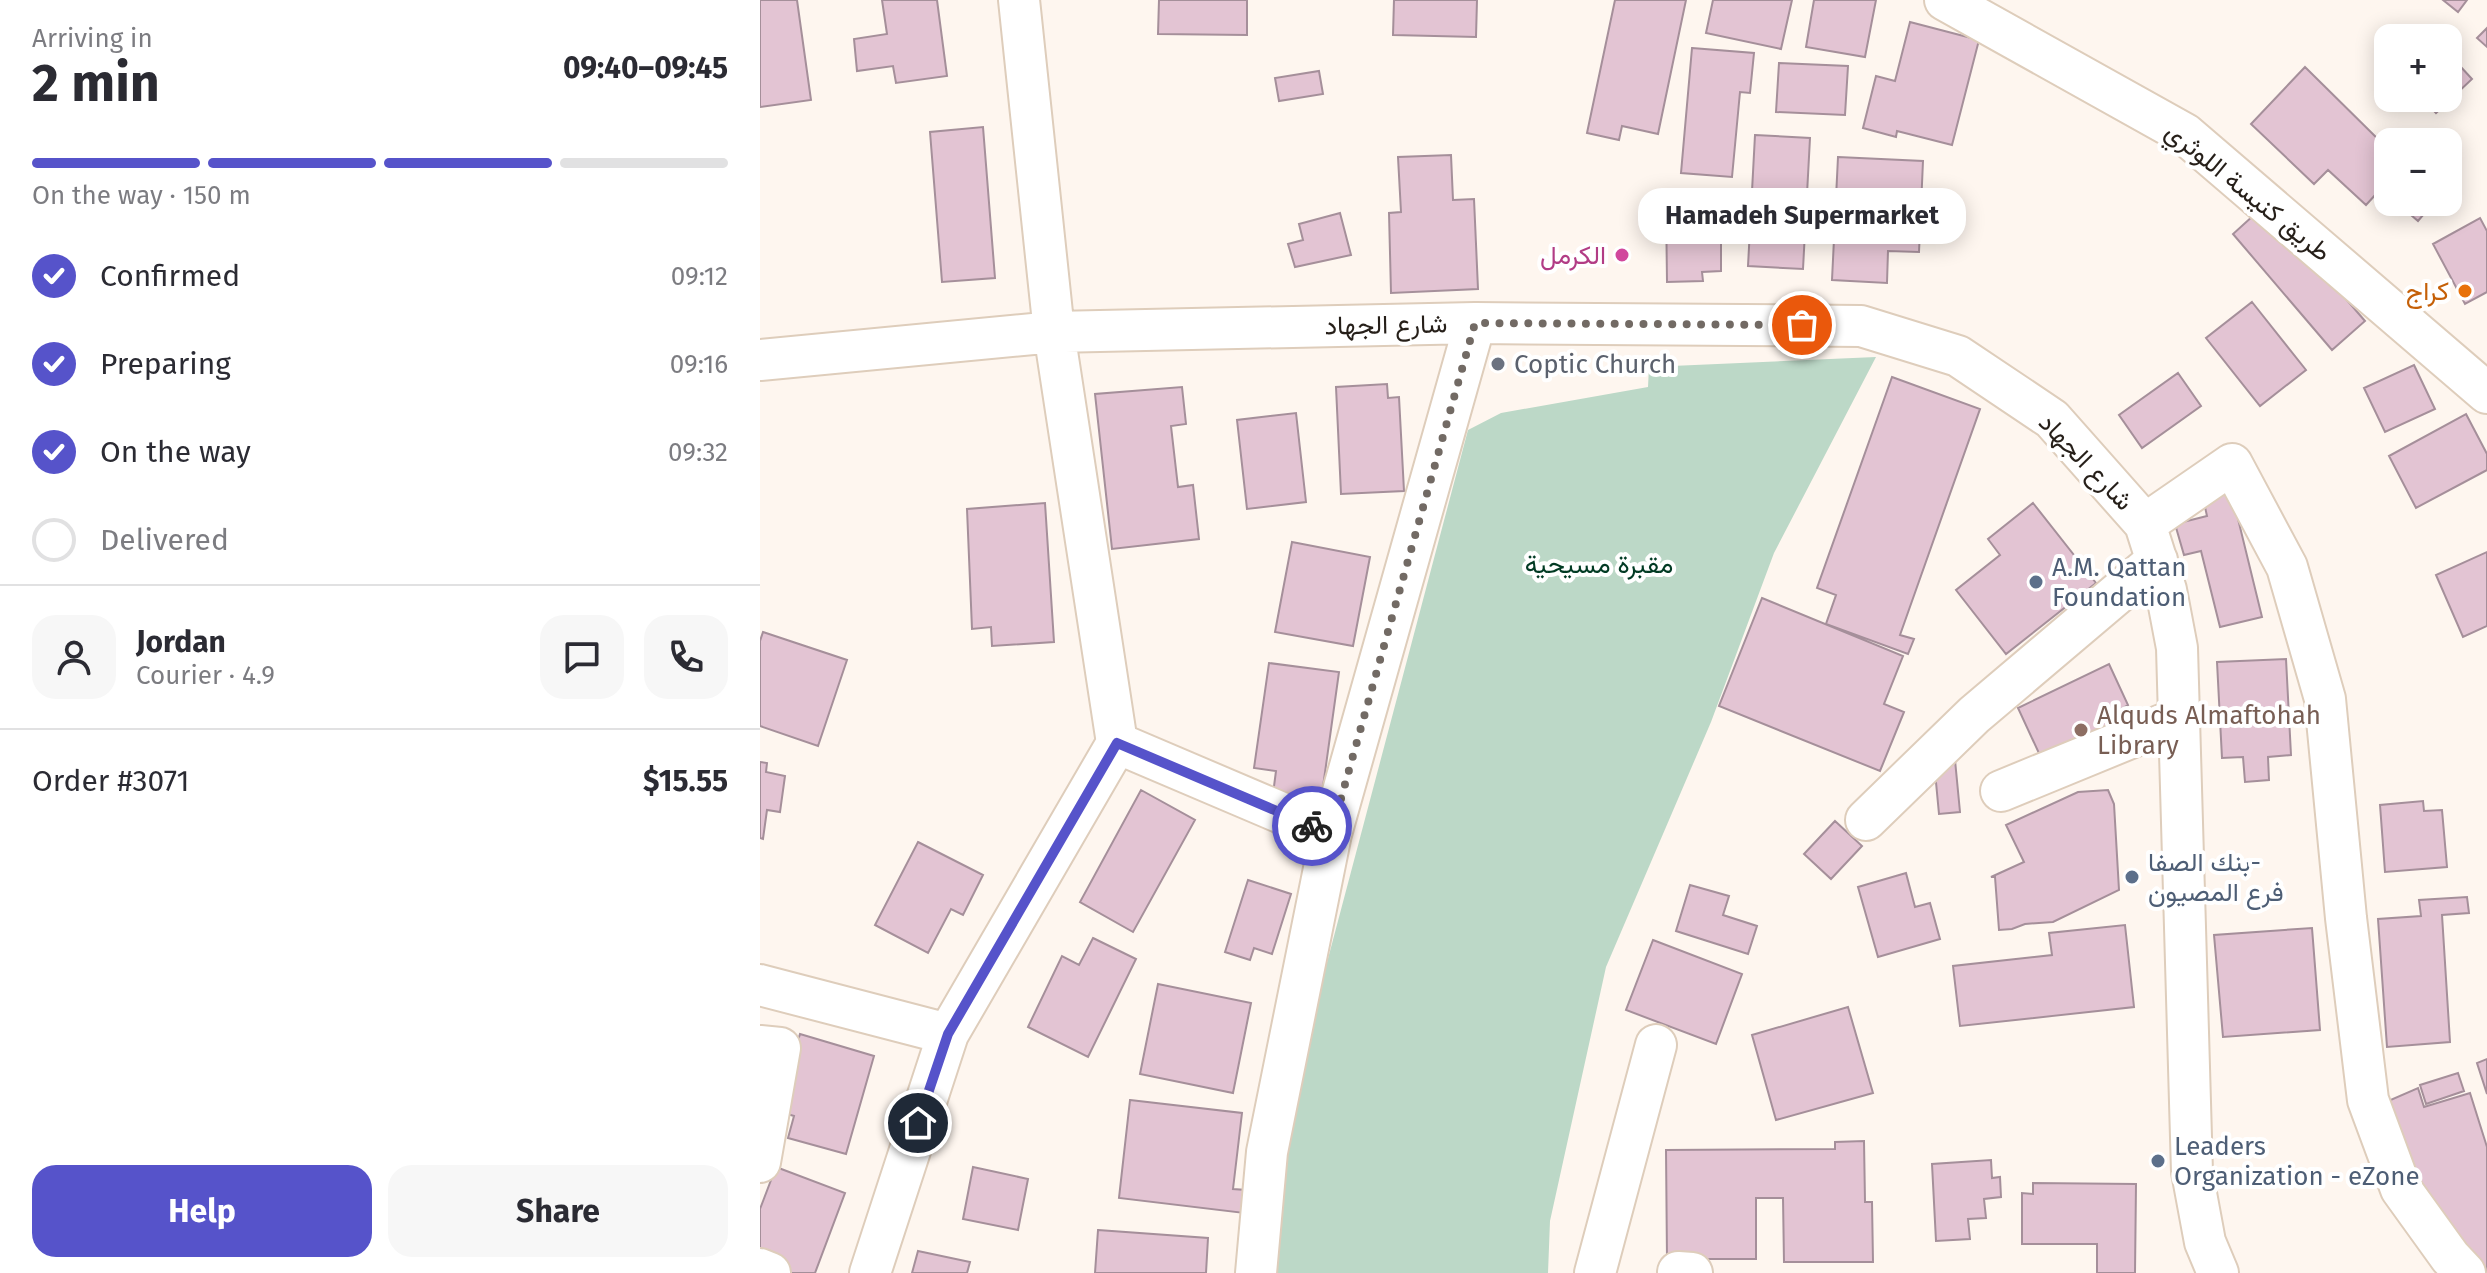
<!DOCTYPE html>
<meta charset="utf-8">
<style>
:root{--surface:#fff;--page:#f7f7f7;--text:#2b2b33;--muted:#7c7c81;--line:#e1e1e2;--accent:#5653ca}
body{margin:0;font-family:"Fira Sans",Vazirmatn,sans-serif;background:var(--page);color:var(--text);height:100vh;display:flex;flex-direction:column;font-size:30px;white-space:nowrap}
*{box-sizing:border-box;margin:0}
p{font-size:26px;color:var(--muted)}
.icon{flex:none;width:44px;height:44px;fill:none;stroke:currentColor;stroke-width:2;stroke-linecap:round;stroke-linejoin:round}
.map{position:relative;flex:1;overflow:hidden}
.details{display:flex;flex-direction:column;background:var(--surface);width:760px}
.details>*{flex:none}
.fabs{position:absolute;left:1614px;top:24px;display:grid;gap:16px}
.fabs a{display:grid;place-items:center;width:88px;height:88px;border-radius:16px;background:var(--surface);box-shadow:0 4px 20px #0003;font-size:40px}
.pin{position:absolute;display:grid;place-items:center;width:68px;height:68px;color:#fff;margin:-34px;border:4px solid #fff;border-radius:50%;box-shadow:0 2px 8px #0007}
.courier{position:absolute;display:grid;place-items:center;width:80px;height:80px;margin:-40px;border:6px solid #5653ca;border-radius:50%;background:#fff;color:#222;box-shadow:0 2px 10px #0007}
.bubble{position:absolute;height:56px;border-radius:24px;background:var(--surface);box-shadow:0 4px 20px #0003;font-size:26px;font-weight:700;line-height:56px;text-align:center}
.head em{font-style:normal;font-weight:700}
.head div{display:flex;flex-direction:column-reverse}
.head{display:flex;align-items:center;justify-content:space-between;height:136px;padding:0 32px}
h1{font-size:52px;font-weight:700;line-height:60px}
.bar{display:grid;grid-template-columns:repeat(4,1fr);gap:12px 8px;align-content:center;height:96px;padding:0 32px}
.bar i{height:10px;border-radius:6px;background:var(--line)}
.bar .current{background:var(--accent)}
.bar p{grid-column:span 4}
.line{display:flex;align-items:center;gap:20px;padding:0 32px;border-top:2px solid var(--line)}
.line div{flex:1}
.round{display:grid;place-items:center;flex:none;width:84px;height:84px;border-radius:24px;background:var(--page)}
ol{padding:0 32px;list-style:none}
li{display:flex;align-items:center;gap:24px;height:88px}
li p{margin-inline-start:auto}
li .icon{padding:8px;border-radius:50%;background:var(--accent);color:#fff;stroke-width:4}
li:last-child{color:var(--muted)}
li i{width:44px;height:44px;border:4px solid var(--line);border-radius:50%}
.primary-button{display:flex;gap:16px;margin-top:auto;padding:16px 32px}
.primary-button a{flex:1;height:92px;border-radius:24px;background:var(--accent);color:#fff;font-size:32px;font-weight:700;line-height:92px;text-align:center}
.primary-button a+a{background:var(--page);color:var(--text)}
main{display:flex;flex:1;min-height:0}
.map>svg:first-child{display:block}
.green{fill:#bcd8c7}
.building{fill:#e3c4d3;stroke:#a58f9a;stroke-width:2}
.lines{fill:none;stroke-linecap:round;stroke-linejoin:round}
.minor-casing{stroke:#decdbb;stroke-width:44}
.minor{stroke:#fff;stroke-width:40}
.done{stroke:#726a64;stroke-width:8;stroke-dasharray:0 14.4}
.route{stroke:#5653ca;stroke-width:10}
.hotel-dot{fill:#d1479c;stroke:#fff;stroke-width:3}
.food-dot{fill:#e8710a;stroke:#fff;stroke-width:3}
.worship-dot{fill:#6b7280;stroke:#fff;stroke-width:3}
.service-dot{fill:#5c6f8a;stroke:#fff;stroke-width:3}
.education-dot{fill:#8d6e63;stroke:#fff;stroke-width:3}
.labels{text-anchor:middle;dominant-baseline:central;stroke-width:8;stroke-linejoin:round;paint-order:stroke}
.street-label{font-size:26px;fill:#261f19;stroke:#fff}
.hotel-label{font-size:26px;fill:#b23c85;stroke:#fff;text-anchor:end}
.food-label{font-size:26px;fill:#c56008;stroke:#fff;text-anchor:end}
.worship-label{font-size:26px;fill:#5b616d;stroke:#fff;text-anchor:start}
.park-label{font-size:26px;fill:#013a23;stroke:#fff}
.service-label{font-size:26px;fill:#4e5e75;stroke:#fff;text-anchor:start}
.education-label{font-size:26px;fill:#785e54;stroke:#fff;text-anchor:start}
</style>
<main>
<section class="details">
<div class="head"><div><h1>2 min</h1><p>Arriving in</p></div><em>09:40–09:45</em></div>
<div class="bar"><i class="current"></i><i class="current"></i><i class="current"></i><i></i><p>On the way · 150 m</p></div>
<ol>
<li><svg class="icon" aria-label="check" viewBox="0 0 24 24"><path d="M5 12l5 5 9-10"/></svg>Confirmed<p>09:12</p></li>
<li><svg class="icon" aria-label="check" viewBox="0 0 24 24"><path d="M5 12l5 5 9-10"/></svg>Preparing<p>09:16</p></li>
<li><svg class="icon" aria-label="check" viewBox="0 0 24 24"><path d="M5 12l5 5 9-10"/></svg>On the way<p>09:32</p></li>
<li><i></i>Delivered</li>
</ol>
<div class="line" style="height:144px"><a class="round"><svg class="icon" aria-label="person" viewBox="0 0 24 24"><circle cx="12" cy="8" r="4"/><path d="M4 21q1-7 8-7t8 7"/></svg></a><div><b>Jordan</b><p>Courier · 4.9</p></div><a class="round"><svg class="icon" aria-label="chat" viewBox="0 0 24 24"><path d="M4 5h16v11H9l-5 4z"/></svg></a><a class="round"><svg class="icon" aria-label="phone" viewBox="0 0 24 24"><path d="M5 4h4l2 5-3 2q2 4 5 5l2-3 5 2v4C11 20 4 13 5 4z"/></svg></a></div>
<div class="line" style="height:104px"><div>Order #3071</div><b>$15.55</b></div>
<div class="primary-button"><a>Help</a><a>Share</a></div>
</section>
<div class="map">
<svg width="1727" height="1273" viewBox="0 0 1727 1273">
<rect width="100%" height="100%" fill="#fef6ef"/>
<path class="green" d="M 1116,357 L 1014,553 L 951,722 L 846,967 L 790,1221 L 788,1273 L 517,1273 L 524,1170 L 565,970 L 708,430 L 741,413 L 888,387 L 889,367 Z"/>
<path class="building" d="M 0,0 L 37,0 L 51,100 L 0,107 Z
M 122,0 L 177,0 L 187,76 L 136,83 L 133,66 L 97,71 L 94,39 L 127,34 Z
M 399,0 L 487,0 L 487,35 L 398,34 Z
M 634,0 L 717,0 L 716,37 L 633,35 Z
M 855,0 L 926,0 L 898,134 L 862,126 L 859,140 L 827,133 Z
M 953,0 L 1032,0 L 1021,49 L 946,33 Z
M 1054,0 L 1116,0 L 1105,57 L 1046,47 Z
M 1683,0 L 1707,0 L 1698,12 Z
M 1150,22 L 1219,40 L 1192,145 L 1137,131 L 1136,137 L 1103,128 L 1116,76 L 1135,81 Z
M 1727,28 L 1727,47 L 1717,38 Z
M 932,48 L 994,53 L 990,93 L 980,92 L 972,177 L 921,173 Z
M 1688,53 L 1712,79 L 1676,113 L 1662,98 L 1688,98 Z
M 1019,63 L 1088,66 L 1085,115 L 1016,112 Z
M 1545,67 L 1628,149 L 1628,181 L 1606,205 L 1568,170 L 1554,184 L 1491,124 Z
M 559,71 L 563,94 L 519,101 L 515,78 Z
M 223,127 L 235,278 L 182,282 L 170,132 Z
M 995,135 L 1050,138 L 1043,269 L 988,266 Z
M 691,155 L 693,200 L 714,199 L 718,289 L 631,293 L 629,213 L 641,212 L 638,157 Z
M 1078,157 L 1163,161 L 1159,252 L 1128,251 L 1127,283 L 1072,280 Z
M 906,201 L 961,201 L 961,271 L 942,272 L 943,281 L 907,282 Z
M 1636,202 L 1674,202 L 1658,221 Z
M 1505,205 L 1605,321 L 1572,350 L 1473,234 Z
M 580,213 L 591,255 L 535,267 L 528,244 L 543,240 L 539,224 Z
M 1720,218 L 1727,231 L 1727,292 L 1705,304 L 1673,244 Z
M 1492,302 L 1546,370 L 1500,406 L 1446,338 Z
M 1654,365 L 1675,409 L 1625,432 L 1604,388 Z
M 1418,373 L 1441,406 L 1382,448 L 1359,415 Z
M 1132,377 L 1220,409 L 1140,635 L 1154,639 L 1148,654 L 1066,624 L 1076,595 L 1057,588 Z
M 627,384 L 628,398 L 639,397 L 644,491 L 581,494 L 576,387 Z
M 422,387 L 426,424 L 411,426 L 418,487 L 433,485 L 439,539 L 352,549 L 335,394 Z
M 536,413 L 546,502 L 487,509 L 477,420 Z
M 1706,414 L 1727,454 L 1727,470 L 1656,508 L 1629,456 Z
M 1469,482 L 1502,617 L 1460,627 L 1441,551 L 1424,555 L 1415,524 L 1447,516 L 1441,489 Z
M 285,503 L 294,642 L 232,646 L 231,627 L 212,629 L 207,509 Z
M 1273,503 L 1336,583 L 1246,654 L 1196,590 L 1240,555 L 1228,539 Z
M 532,542 L 610,557 L 593,646 L 515,632 Z
M 1727,552 L 1727,626 L 1703,637 L 1676,575 Z
M 1002,598 L 1143,656 L 1124,704 L 1144,712 L 1120,771 L 959,706 Z
M 3,632 L 87,660 L 58,746 L 0,726 L 0,641 Z
M 1526,659 L 1531,755 L 1508,757 L 1509,780 L 1485,782 L 1483,757 L 1462,758 L 1457,662 Z
M 509,663 L 579,672 L 561,801 L 513,794 L 516,771 L 494,768 Z
M 1349,664 L 1368,705 L 1350,715 L 1355,727 L 1283,762 L 1258,708 Z
M 1195,760 L 1200,812 L 1179,814 L 1174,761 Z
M 0,762 L 7,763 L 6,772 L 25,776 L 20,812 L 7,810 L 3,839 L 0,838 Z
M 381,790 L 435,820 L 373,932 L 320,902 Z
M 1348,790 L 1354,804 L 1359,890 L 1293,922 L 1265,924 L 1252,929 L 1239,930 L 1235,877 L 1231,877 L 1264,862 L 1246,825 L 1318,792 Z
M 1663,801 L 1664,811 L 1682,810 L 1687,867 L 1625,872 L 1620,805 Z
M 1075,821 L 1102,846 L 1071,879 L 1044,854 Z
M 158,842 L 223,875 L 203,915 L 191,909 L 168,953 L 115,925 Z
M 1146,873 L 1155,907 L 1170,903 L 1180,939 L 1118,957 L 1098,887 Z
M 488,880 L 531,894 L 512,954 L 494,948 L 490,960 L 465,952 Z
M 930,885 L 969,896 L 963,915 L 997,926 L 988,954 L 916,931 Z
M 1707,897 L 1709,913 L 1682,915 L 1690,1042 L 1627,1047 L 1618,919 L 1661,916 L 1659,900 Z
M 1365,925 L 1374,1007 L 1200,1026 L 1193,966 L 1292,955 L 1289,933 Z
M 1552,928 L 1560,1030 L 1463,1037 L 1454,935 Z
M 333,938 L 376,959 L 328,1057 L 268,1027 L 302,956 L 319,965 Z
M 893,940 L 982,974 L 956,1044 L 866,1010 Z
M 398,984 L 491,1003 L 473,1093 L 380,1074 Z
M 1088,1007 L 1113,1093 L 1016,1120 L 992,1035 Z
M 40,1034 L 114,1056 L 86,1154 L 28,1138 L 34,1116 L 17,1111 Z
M 1727,1059 L 1727,1094 L 1717,1063 Z
M 1698,1073 L 1704,1091 L 1666,1104 L 1660,1085 Z
M 1658,1088 L 1664,1107 L 1710,1093 L 1727,1147 L 1727,1273 L 1723,1273 L 1661,1203 L 1619,1105 Z
M 370,1100 L 482,1113 L 473,1189 L 486,1190 L 484,1213 L 359,1198 Z
M 1104,1141 L 1105,1202 L 1112,1202 L 1113,1262 L 1024,1262 L 1023,1198 L 996,1198 L 996,1259 L 907,1259 L 906,1150 L 1075,1149 L 1075,1142 Z
M 1231,1160 L 1232,1178 L 1240,1177 L 1241,1197 L 1224,1199 L 1226,1218 L 1208,1219 L 1210,1239 L 1176,1241 L 1172,1164 Z
M 16,1167 L 85,1193 L 55,1273 L 30,1273 L 0,1262 L 0,1209 Z
M 213,1167 L 268,1179 L 258,1230 L 203,1219 Z
M 1273,1183 L 1376,1184 L 1375,1273 L 1337,1273 L 1337,1244 L 1262,1244 L 1262,1193 L 1273,1194 Z
M 338,1230 L 448,1238 L 446,1273 L 335,1273 Z
M 158,1251 L 210,1262 L 207,1273 L 152,1273 Z"/>
<g class="lines">
<defs>
<path id="minor" d="M 1185,0 L 1425,134 L 1727,393
M 0,360 L 294,332 L 715,323 L 1101,326 L 1198,356 L 1292,419 L 1385,524 L 1406,590 L 1417,648 L 1432,1172 L 1445,1242 L 1458,1273
M 1385,524 L 1472,464 L 1527,567 L 1565,699 L 1586,918 L 1608,1100 L 1641,1189 L 1690,1257 L 1705,1273
M 357,743 L 571,834 L 715,323
M 1241,791 L 1419,718
M 1106,820 L 1214,715 L 1397,560
M 0,985 L 188,1034 L 357,743 L 294,332 L 259,0
M 0,1046 L 20,1048 L 0,1162
M 0,1269 L 10,1273
M 918,1272 L 932,1273
M 110,1273 L 188,1034
M 496,1273 L 507,1152 L 571,834
M 835,1273 L 896,1045"/>
</defs>
<use href="#minor" class="minor-casing"/>
<use href="#minor" class="minor"/>
</g>
<g class="lines">
<path class="done" d="M 552,826 L 571,834 L 715,323 L 1042,325"/>
<path class="route" d="M 158,1123 L 188,1034 L 357,743 L 552,826"/>
</g>
<circle class="hotel-dot" cx="862" cy="255" r="8"/>
<circle class="food-dot" cx="1705" cy="291" r="8"/>
<circle class="worship-dot" cx="738" cy="364" r="8"/>
<g class="service-dot">
<circle cx="1276" cy="582" r="8"/>
<circle cx="1372" cy="877" r="8"/>
<circle cx="1398" cy="1161" r="8"/>
</g>
<circle class="education-dot" cx="1321" cy="730" r="8"/>
<g class="labels">
<g class="street-label">
<text transform="translate(1488 192) rotate(39)">طريق كنيسة اللوثري</text>
<text transform="translate(626 325) rotate(-1)">شارع الجهاد</text>
<text transform="translate(1326 462) rotate(46)">شارع الجهاد</text>
</g>
<g class="hotel-label">
<text x="846" y="255">الكرمل</text>
</g>
<g class="food-label">
<text x="1689" y="291">كراج</text>
</g>
<g class="worship-label">
<text x="754" y="364">Coptic Church</text>
</g>
<g class="park-label">
<text x="839" y="564">مقبرة مسيحية</text>
</g>
<g class="service-label">
<text x="1292" y="567">A.M. Qattan<tspan x="1292" dy="30">Foundation</tspan></text>
<text x="1388" y="862">بنك الصفا-<tspan x="1388" dy="30">فرع المصيون</tspan></text>
<text x="1414" y="1146">Leaders<tspan x="1414" dy="30">Organization - eZone</tspan></text>
</g>
<g class="education-label">
<text x="1337" y="715">Alquds Almaftohah<tspan x="1337" dy="30">Library</tspan></text>
</g>
</g>
</svg>
<div class="fabs">
<a>+</a>
<a>−</a>
</div>
<div class="pin" style="left:1042px;top:325px;background:#ea580c"><svg class="icon" aria-label="bag" viewBox="0 0 24 24"><path d="M5 8h14l-1 12H6zM9 8a3 3 0 0 1 6 0"/></svg></div>
<div class="pin" style="left:158px;top:1123px;background:#1f2937"><svg class="icon" aria-label="home" viewBox="0 0 24 24"><path d="M3 11l9-7 9 7M6 9v11h12V9"/></svg></div>
<div class="courier" style="left:552px;top:826px"><svg class="icon" aria-label="bike" viewBox="0 0 24 24"><circle cx="6" cy="16" r="4"/><circle cx="18" cy="16" r="4"/><path d="M6 16l4-8h5l3 8M10 8l3 8H6M13 5h3"/></svg></div>
<div class="bubble" style="left:878px;top:188px;width:328px">Hamadeh Supermarket</div>
</div>
</main>
